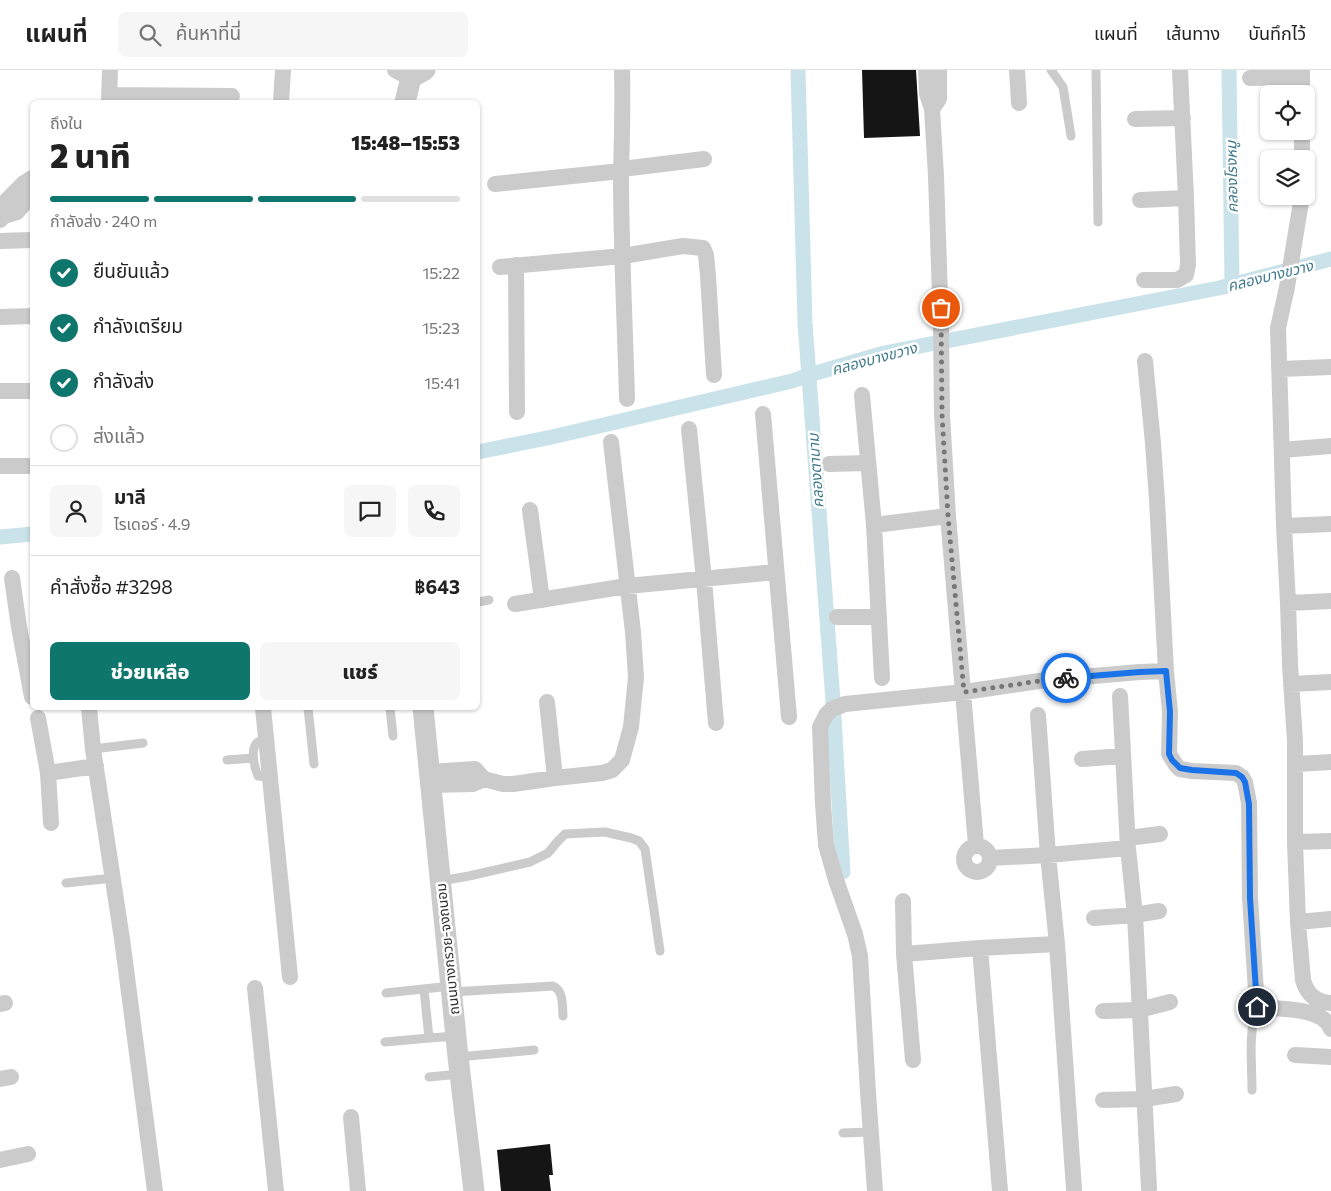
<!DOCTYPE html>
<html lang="th">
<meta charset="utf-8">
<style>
:root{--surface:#fff;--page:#f6f6f6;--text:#222;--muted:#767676;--line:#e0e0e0;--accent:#0f766e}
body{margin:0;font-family:Commissioner,"Noto Sans Thai",sans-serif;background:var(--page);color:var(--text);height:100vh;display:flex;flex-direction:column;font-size:19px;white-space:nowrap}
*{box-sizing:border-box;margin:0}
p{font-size:16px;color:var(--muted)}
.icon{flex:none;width:28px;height:28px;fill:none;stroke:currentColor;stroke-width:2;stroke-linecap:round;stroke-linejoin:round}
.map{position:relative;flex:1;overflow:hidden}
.side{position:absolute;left:30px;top:30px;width:450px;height:610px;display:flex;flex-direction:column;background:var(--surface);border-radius:8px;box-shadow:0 1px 4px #0004}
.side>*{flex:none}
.tools{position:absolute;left:1260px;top:15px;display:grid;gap:10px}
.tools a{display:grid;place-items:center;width:55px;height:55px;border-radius:8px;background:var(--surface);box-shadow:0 1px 4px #0004;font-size:25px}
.pin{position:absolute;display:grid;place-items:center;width:42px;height:42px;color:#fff;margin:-21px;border:2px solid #fff;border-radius:50%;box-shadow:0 1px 5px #0007}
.courier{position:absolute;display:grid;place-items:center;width:50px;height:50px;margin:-25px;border:4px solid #1a73e8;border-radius:50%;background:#fff;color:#222;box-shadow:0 1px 6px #0007}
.summary em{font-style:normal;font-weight:800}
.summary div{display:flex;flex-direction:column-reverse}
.summary{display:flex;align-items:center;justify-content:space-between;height:85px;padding:0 20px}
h1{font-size:32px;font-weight:800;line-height:38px}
.bar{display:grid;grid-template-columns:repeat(4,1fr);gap:8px 5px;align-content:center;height:60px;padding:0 20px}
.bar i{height:6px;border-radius:4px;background:var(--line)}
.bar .active{background:var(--accent)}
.bar p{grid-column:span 4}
.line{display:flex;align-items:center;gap:12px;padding:0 20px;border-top:1px solid var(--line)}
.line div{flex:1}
.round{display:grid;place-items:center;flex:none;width:52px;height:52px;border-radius:8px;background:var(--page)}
ol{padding:0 20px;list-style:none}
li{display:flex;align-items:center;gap:15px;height:55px}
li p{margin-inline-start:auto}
li .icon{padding:5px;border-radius:50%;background:var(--accent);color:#fff;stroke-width:4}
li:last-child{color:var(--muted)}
li i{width:28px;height:28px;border:2px solid var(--line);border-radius:50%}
.primary-button{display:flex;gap:10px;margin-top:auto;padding:10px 20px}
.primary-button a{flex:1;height:58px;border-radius:8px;background:var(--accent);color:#fff;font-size:20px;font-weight:800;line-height:58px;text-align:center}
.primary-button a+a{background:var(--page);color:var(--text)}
header{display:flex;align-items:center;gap:30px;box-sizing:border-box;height:70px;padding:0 25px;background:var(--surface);border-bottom:1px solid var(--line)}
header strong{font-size:24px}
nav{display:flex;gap:28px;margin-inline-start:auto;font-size:18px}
.search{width:350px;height:45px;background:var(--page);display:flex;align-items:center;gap:12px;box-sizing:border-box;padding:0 18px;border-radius:8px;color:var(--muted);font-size:19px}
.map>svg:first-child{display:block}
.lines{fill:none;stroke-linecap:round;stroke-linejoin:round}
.canal{stroke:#cae3ea;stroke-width:15}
.building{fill:#151515}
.service{stroke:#cbcbcb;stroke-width:9}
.minor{stroke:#cbcbcb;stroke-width:16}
.tertiary{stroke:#cbcbcb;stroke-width:21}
.done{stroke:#777;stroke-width:5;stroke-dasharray:0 9}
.route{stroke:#1a73e8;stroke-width:6}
.labels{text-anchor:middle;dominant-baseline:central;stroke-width:5;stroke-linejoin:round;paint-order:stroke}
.street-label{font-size:14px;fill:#2e2e2e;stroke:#fff}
.water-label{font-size:15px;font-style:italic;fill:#407b8d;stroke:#fff}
</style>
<header>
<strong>แผนที่</strong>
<div class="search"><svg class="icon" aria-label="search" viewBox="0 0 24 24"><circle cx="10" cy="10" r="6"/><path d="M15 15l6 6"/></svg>ค้นหาที่นี่</div>
<nav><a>แผนที่</a><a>เส้นทาง</a><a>บันทึกไว้</a></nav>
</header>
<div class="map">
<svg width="1331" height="1121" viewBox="0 0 1331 1121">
<rect width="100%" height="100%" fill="#fff"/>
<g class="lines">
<path class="canal" d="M 798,0 L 805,253 L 833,631 L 843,802
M 1229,0 L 1232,214
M 478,382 L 552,367 L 792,311 L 809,305 L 884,283 L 1219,218 L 1331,189
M 0,467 L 32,464"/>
</g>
<path class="building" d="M 862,0 L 916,0 L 920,66 L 864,68 Z
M 550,1074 L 553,1105 L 549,1105 L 551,1121 L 501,1121 L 497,1080 Z"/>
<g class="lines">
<path class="service" d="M 1051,0 L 1063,17 L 1071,66
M 1096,0 L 1098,152
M 478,532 L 489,530
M 308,638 L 314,694
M 390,638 L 393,666
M 266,670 C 264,670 261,671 258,672 C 249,678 255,699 258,706 L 270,707
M 93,679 L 143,673
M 227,690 L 253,688
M 440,811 L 469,806 L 530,792 L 548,783 L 558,771 L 565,764 L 605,762 L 631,768 L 639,771 L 645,779 L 660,881
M 66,813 L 113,808
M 452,922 L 553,916 C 564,921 562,935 563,946
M 386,923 L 451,916
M 429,968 L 456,966
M 385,972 L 429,968 L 424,919
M 458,987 L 534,980
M 429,1007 L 460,1004
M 1252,1020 C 1252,993 1248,963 1257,937
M 843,1063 L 871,1062"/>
<path class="minor" d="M 395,0 L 411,8
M 622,0 C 623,35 622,69 621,103 C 621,178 625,254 627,329
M 926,0 L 927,24 L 932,39 L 936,106 L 941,257 L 942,345 L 948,446 L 976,775
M 1017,0 L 1019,33
M 1302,0 L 1302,24
M 1250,8 L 1302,7
M 109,25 L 232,26
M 109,32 L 110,0
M 281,32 L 283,0
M 932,39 L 939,29 L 939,0
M 1135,49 L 1183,48
M 1302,61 L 1302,89
M 622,99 L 704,89
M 495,114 L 621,101
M 1302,126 L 1287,217 L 1278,258 L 1284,456 L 1288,533 L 1290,595 L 1295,671 L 1295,772 L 1298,852 L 1303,910 C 1307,924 1315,932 1331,933
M 1140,130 L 1186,128
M 4,146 L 5,132 L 24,113 L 32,108
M 0,150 L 4,146 L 17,142 L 32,125
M 0,171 L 32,170
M 516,195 L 517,342
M 500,197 L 623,186 L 683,176 L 703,178 L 706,185 L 708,206 L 714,305
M 1144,210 L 1177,210 L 1186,205 L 1188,195 L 1186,128 L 1180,0
M 0,247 L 32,246
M 1145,291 L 1153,373 L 1157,430 L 1166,601 L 1170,642 L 1169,684 L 1176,695 L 1180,699 L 1192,701 L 1236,703 L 1242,707 L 1245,712 L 1249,733 L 1250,828 L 1257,937 C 1278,940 1323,936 1331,959
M 1280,299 L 1331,297
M 0,321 L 32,321
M 862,325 L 874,455 L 882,608
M 763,344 L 789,647
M 689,359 L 704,510 L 716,653
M 1282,380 L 1331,376
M 829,394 L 868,393
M 0,396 L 32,396
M 530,440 L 542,530
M 874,455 L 948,446
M 1284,456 L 1331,454
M 12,508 L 19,557 L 32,627
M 1288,533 L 1331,531
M 515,534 L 627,516 L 776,502
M 837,547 L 879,547
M 1291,614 L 1331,612
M 1120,626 L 1128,778 L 1135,845 L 1149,1118
M 547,632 L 555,708
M 89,638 L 93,679 L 122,869 L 155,1121
M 263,638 L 290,907
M 1038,645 L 1048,785 L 1057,874 L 1074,1119
M 38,648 L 48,703
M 1082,689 L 1123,686
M 1296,694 L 1331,692
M 429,702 L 475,699 L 484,709 L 503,714 L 513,714 L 555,708 L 602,703 L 612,700 L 622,690 L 631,657 L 636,607 L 633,562 L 611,372
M 431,715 L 473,714 L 484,709
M 51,753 L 48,703 L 96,696
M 1128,768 L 1160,764
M 1295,772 L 1331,771
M964 789a13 13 0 1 1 26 0a13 13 0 1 1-26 0Z
M 990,788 L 1048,785 L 1128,778
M 903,831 L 904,884 L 913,990
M 1094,848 L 1135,845 L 1159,841
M 1298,852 L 1331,849
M 980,878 L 1000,1121
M 904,884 L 980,878 L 1057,874
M 255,918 L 276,1121
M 0,934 L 5,933
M 1103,941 L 1139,940 L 1170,932
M 1295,985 L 1331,987
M 0,1009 L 11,1007
M 1103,1030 L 1144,1029 L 1176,1024
M 351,1047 L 358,1121
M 0,1090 L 28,1084
M 875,1121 L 868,1022 L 860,886 L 855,864 L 836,810 L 826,775 L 823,734 L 820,657 L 826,645 L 832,639 L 845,634 L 964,622 L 1046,610 L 1140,602 L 1166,601"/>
<path class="tertiary" d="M 405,32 L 411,8 L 425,0
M 423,638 L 458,987 L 474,1121"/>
</g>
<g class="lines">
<path class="done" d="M 941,238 L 942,344 L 948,446 L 964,622 L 1046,610 L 1066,608"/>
<path class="route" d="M 1066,608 L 1140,602 L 1166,601 L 1170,642 L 1169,684 L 1172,690 L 1180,698 L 1192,700 L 1236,703 L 1242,707 L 1245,712 L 1249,734 L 1250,828 L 1257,937"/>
</g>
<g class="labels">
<g class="street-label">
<text transform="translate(447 879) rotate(-96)">ถนนบางกรวย-จงถนอม</text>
</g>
<g class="water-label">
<text transform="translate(1231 107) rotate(-91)">คลองโรงหมู</text>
<text transform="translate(1270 205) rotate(-14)">คลองบางขวาง</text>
<text transform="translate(874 288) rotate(-15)">คลองบางขวาง</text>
<text transform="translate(815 401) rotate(-94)">คลองตานาม</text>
</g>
</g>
</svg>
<div class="tools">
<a><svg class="icon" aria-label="locate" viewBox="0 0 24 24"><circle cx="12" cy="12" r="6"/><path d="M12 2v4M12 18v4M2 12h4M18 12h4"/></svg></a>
<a><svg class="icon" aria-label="layers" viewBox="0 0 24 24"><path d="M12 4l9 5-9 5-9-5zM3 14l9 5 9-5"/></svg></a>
</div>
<div class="pin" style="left:941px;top:238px;background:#ea580c"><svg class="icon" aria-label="bag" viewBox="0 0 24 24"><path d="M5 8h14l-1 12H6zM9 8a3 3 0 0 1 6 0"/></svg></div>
<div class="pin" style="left:1257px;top:937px;background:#1f2937"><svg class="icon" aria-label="home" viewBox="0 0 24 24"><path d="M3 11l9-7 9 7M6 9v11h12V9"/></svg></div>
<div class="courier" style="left:1066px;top:608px"><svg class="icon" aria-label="bike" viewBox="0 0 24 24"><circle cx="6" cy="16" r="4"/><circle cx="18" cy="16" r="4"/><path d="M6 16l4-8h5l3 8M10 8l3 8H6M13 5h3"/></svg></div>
<section class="side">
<div class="summary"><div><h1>2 นาที</h1><p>ถึงใน</p></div><em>15:48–15:53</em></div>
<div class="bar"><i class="active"></i><i class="active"></i><i class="active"></i><i></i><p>กำลังส่ง · 240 m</p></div>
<ol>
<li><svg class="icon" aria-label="check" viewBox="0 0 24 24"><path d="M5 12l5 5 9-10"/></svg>ยืนยันแล้ว<p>15:22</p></li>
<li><svg class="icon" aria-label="check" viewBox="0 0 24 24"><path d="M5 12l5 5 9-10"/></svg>กำลังเตรียม<p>15:23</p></li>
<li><svg class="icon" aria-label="check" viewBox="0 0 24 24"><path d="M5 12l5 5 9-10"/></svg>กำลังส่ง<p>15:41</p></li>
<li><i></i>ส่งแล้ว</li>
</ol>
<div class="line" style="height:90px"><a class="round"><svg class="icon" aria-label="person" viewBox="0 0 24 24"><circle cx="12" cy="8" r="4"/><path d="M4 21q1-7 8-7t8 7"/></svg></a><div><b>มาลี</b><p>ไรเดอร์ · 4.9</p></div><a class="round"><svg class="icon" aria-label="chat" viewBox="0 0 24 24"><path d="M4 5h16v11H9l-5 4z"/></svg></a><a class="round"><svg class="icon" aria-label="phone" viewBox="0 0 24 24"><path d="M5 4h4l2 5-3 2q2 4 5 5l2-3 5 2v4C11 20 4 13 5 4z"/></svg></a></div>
<div class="line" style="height:65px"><div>คำสั่งซื้อ #3298</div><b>฿643</b></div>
<div class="primary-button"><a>ช่วยเหลือ</a><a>แชร์</a></div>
</section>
</div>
